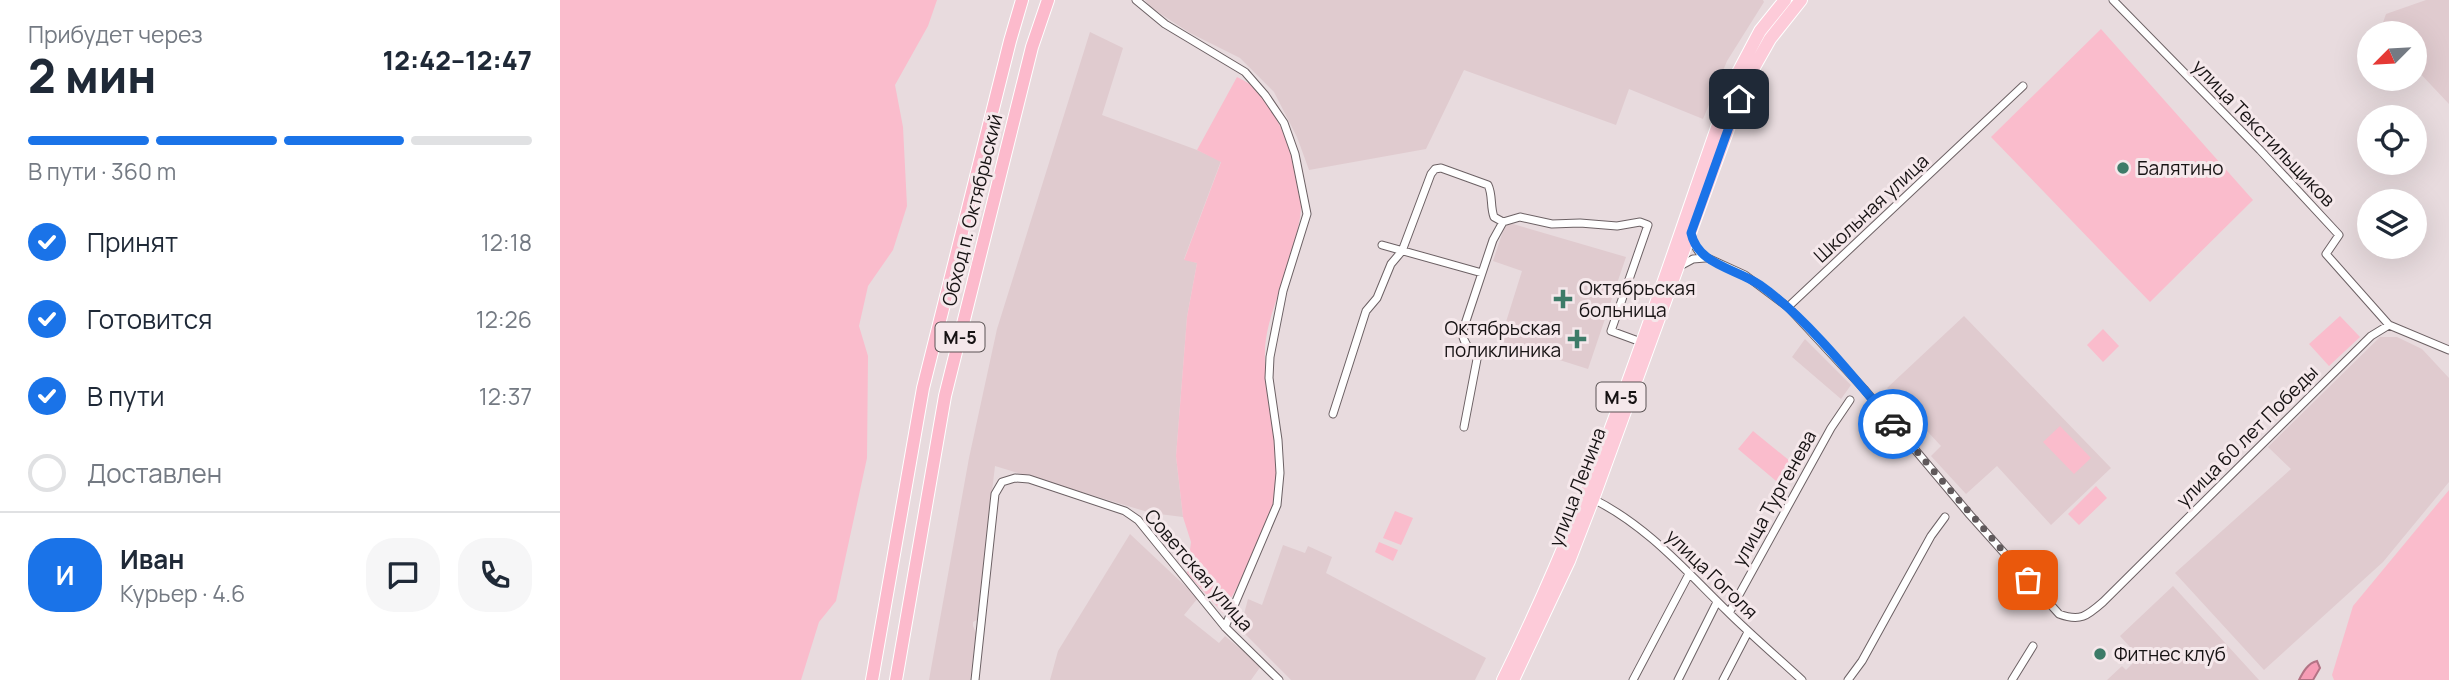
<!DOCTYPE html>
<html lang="ru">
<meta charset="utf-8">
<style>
:root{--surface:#fff;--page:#f6f6f7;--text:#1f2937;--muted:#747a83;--line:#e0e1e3;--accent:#1a73e8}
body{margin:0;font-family:Manrope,sans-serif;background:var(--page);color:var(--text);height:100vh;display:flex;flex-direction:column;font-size:26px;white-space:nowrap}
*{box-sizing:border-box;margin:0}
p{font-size:23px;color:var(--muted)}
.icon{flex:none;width:38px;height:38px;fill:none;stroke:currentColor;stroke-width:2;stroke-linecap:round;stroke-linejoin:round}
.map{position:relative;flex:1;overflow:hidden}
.panel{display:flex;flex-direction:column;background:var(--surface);width:560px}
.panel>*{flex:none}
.needle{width:46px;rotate:246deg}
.tools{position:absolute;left:1797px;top:21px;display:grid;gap:14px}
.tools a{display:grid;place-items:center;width:70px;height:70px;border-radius:50%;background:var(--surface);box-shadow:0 7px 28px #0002;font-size:35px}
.pin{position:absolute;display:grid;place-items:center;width:60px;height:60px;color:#fff;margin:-30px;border-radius:14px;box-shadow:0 4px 10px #0006}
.courier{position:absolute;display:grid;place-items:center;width:70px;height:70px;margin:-35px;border:5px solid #1a73e8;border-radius:50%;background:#fff;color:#222;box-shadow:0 2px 9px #0007}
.headline em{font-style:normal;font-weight:800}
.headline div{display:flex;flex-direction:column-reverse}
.headline{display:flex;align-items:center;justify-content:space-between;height:119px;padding:0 28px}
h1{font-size:46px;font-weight:800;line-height:52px}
.bar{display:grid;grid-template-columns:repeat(4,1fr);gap:10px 7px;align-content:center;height:84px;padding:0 28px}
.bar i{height:9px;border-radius:5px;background:var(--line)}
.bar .active{background:var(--accent)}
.bar p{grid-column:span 4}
.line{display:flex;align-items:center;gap:18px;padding:0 28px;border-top:2px solid var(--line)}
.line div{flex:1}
.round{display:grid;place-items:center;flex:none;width:74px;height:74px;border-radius:28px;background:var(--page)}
ol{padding:0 28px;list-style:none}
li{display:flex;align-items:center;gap:21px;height:77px}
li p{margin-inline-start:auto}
li .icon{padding:7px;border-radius:50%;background:var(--accent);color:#fff;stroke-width:4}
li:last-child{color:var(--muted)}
li i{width:38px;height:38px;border:4px solid var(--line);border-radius:50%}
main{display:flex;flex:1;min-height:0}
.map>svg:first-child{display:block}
.built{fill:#e0cbcf}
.green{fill:#fabccc}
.water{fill:#f69cb5;stroke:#b37385;stroke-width:2}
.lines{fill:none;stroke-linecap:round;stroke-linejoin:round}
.minor-casing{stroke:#6c6164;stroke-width:9}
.primary-casing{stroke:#fff;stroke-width:14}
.trunk-casing{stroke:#fff;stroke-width:14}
.minor{stroke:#fff;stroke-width:7}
.primary{stroke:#fdcbd9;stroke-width:12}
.trunk{stroke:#fcbacc;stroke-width:12}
.done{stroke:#60595b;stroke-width:7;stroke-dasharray:0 12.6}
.route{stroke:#1a73e8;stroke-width:9}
.poi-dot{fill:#3d7b68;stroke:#f5e8eb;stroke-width:2.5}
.labels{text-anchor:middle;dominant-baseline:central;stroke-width:6;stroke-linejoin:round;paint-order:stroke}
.shield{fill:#f5e8eb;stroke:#5a5354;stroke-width:2}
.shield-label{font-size:18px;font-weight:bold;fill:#171314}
.street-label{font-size:19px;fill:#171314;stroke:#f5e8eb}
.poi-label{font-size:19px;fill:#171314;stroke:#f5e8eb;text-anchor:start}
</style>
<main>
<section class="panel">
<div class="headline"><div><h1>2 мин</h1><p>Прибудет через</p></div><em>12:42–12:47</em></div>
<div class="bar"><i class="active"></i><i class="active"></i><i class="active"></i><i></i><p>В пути · 360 m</p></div>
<ol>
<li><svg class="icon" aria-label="check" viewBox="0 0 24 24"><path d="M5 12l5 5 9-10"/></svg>Принят<p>12:18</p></li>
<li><svg class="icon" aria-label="check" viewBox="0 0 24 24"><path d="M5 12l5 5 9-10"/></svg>Готовится<p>12:26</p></li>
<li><svg class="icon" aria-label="check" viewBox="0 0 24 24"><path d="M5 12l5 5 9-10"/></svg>В пути<p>12:37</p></li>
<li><i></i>Доставлен</li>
</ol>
<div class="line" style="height:126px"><b class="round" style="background:var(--accent);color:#fff">И</b><div><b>Иван</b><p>Курьер · 4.6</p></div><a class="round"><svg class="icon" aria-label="chat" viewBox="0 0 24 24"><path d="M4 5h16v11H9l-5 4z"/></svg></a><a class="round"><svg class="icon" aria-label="phone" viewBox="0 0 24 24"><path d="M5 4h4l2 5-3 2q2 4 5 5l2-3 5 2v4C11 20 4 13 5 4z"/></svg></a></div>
</section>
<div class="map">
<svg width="1889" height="680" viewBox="0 0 1889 680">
<rect width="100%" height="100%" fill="#e8dbde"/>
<path class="built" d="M 585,0 L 1203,0 L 1204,2 L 1167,61 L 1143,119 L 1069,89 L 1056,125 L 904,70 L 866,149 L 749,170 L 737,137 L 714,92 L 680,58 L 630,33 L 590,7 Z
M 1866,0 L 1889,0 L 1889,104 L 1855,68 L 1855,33 L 1822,33 L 1820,31 L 1826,14 Z
M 530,32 L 563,48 L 542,115 L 637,150 L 661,161 L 624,259 L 637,263 L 627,317 L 616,456 L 623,517 L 591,513 L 435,466 L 417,620 L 413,622 L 413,626 L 416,633 L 410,680 L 369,680 L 409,458 L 437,329 Z
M 946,222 L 1066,257 L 1028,369 L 940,341 L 962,271 L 933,261 Z
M 1404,316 L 1551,468 L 1491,525 L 1437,466 L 1406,494 L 1371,456 L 1381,446 L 1327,388 Z
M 1820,337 L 1837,337 L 1862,349 L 1889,378 L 1889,482 L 1823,562 L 1704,670 L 1615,573 L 1731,469 L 1708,447 Z
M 1245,339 L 1291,385 L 1281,399 L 1232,357 Z
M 570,534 L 638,598 L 624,615 L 659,643 L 665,636 L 701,666 L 691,680 L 490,680 L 498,651 Z
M 723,545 L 745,553 L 748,546 L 772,557 L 766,573 L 926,658 L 915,680 L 731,680 L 680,629 L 688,599 L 702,605 Z
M 1613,586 L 1699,680 L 1547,680 L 1562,666 L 1566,670 L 1579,657 L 1560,636 Z"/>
<path class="green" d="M 0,0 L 377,0 L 368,26 L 335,85 L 343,127 L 347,206 L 333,250 L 308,286 L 299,326 L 308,356 L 307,458 L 276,601 L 259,622 L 241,680 L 0,680 Z
M 1541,29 L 1693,200 L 1590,302 L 1431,137 Z
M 677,77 C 699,87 707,101 718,122 C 731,147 742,180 741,208 C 739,237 726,267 718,295 C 712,313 705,333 705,352 C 703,396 723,439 721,483 C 720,509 677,588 663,613 L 627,573 L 631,542 L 623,517 L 616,456 L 627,317 L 637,263 L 624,260 L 661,162 L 637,150 Z
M 1780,316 L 1800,337 L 1769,366 L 1749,344 Z
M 1543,329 L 1559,346 L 1543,362 L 1527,345 Z
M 1500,426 L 1531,458 L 1514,474 L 1483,442 Z
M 1193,431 L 1236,466 L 1221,485 L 1178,449 Z
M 1536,486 L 1547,498 L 1519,525 L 1508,514 Z
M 1889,490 L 1889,680 L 1774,680 L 1772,675 L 1793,606 Z
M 835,511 L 853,518 L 841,545 L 823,538 Z
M 819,542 L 838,550 L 833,561 L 815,552 Z"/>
<path class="water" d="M 1757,661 L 1760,668 L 1753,680 L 1739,680 C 1743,672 1748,663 1757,661 Z"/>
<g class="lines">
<defs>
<path id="minor" d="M 576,0 L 605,24 L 685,72 L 705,95 L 724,123 L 735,154 L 747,214 L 723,291 L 710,357 L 709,378 L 718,440 L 720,473 L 717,505 L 665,627
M 1553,0 L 1700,150 L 1779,235 L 1766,254 L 1829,325
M 1131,233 L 1133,243 L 1141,255 L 1185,275 L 1228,307 L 1304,389 L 1410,515 L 1499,614 C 1520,622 1527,616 1543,602 L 1811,336 L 1829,325 L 1889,350
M 822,245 L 922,273
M 1120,266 L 1133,259 L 1145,258
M 1228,307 L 1463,86
M 773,414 L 806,311 L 817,298 L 831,264 L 842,251 L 871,174 L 875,169 L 881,168 L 928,185 C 933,195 930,207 934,217 L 943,222
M 904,427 L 918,354 C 908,349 904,343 902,333 L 933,240 L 943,222 L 960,217 L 992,224 L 1020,223 L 1057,226 L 1080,222 L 1088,225 L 1051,331 L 1081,342
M 1033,499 C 1086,525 1125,570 1166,610 C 1190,634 1217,657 1242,680
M 1169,613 L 1271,428 L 1290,400
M 415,680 L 435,494 L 442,482 L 455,478 L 469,479 L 565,511 L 578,520 L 665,627 L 719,680
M 1073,680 L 1129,574
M 1118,680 L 1157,602
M 1163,680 L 1188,632
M 1288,680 L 1302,661 L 1371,536 L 1385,517
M 1452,680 L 1473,646"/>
<path id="primary" d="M 943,680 C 1038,489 1102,283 1173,82 L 1200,31 L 1225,0
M 953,680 L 1009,561 L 1033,499 L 1184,85 L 1210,39 L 1241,0"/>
<path id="trunk" d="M 312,680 L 363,388 L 450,41 L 462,0
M 336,680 L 385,396 L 472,47 L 488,0"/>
</defs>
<use href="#minor" class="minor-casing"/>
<use href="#primary" class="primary-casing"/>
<use href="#trunk" class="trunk-casing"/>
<use href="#minor" class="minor"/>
<use href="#primary" class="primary"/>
<use href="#trunk" class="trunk"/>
</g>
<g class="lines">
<path class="done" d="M 1333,424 L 1468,580"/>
<path class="route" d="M 1179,99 L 1131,233 C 1138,265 1175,268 1200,285 C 1247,318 1295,379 1333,424"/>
</g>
<g class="poi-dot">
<circle cx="1563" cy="168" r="7"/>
<path d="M999.5 288.5h7v7h7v7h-7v7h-7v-7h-7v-7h7z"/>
<path d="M1013.5 328.5h7v7h7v7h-7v7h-7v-7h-7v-7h7z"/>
<circle cx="1540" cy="654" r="7"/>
</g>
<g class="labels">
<g class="shield">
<rect x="375.5" y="322.5" width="49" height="29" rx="5"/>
<rect x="1036.5" y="382.5" width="49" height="29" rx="5"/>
</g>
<g class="shield-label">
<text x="400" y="337">М-5</text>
<text x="1061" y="397">М-5</text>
</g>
<g class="street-label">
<text transform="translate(1704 133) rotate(46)">улица Текстильщиков</text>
<text transform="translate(1311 208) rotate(-43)">Школьная улица</text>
<text transform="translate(412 210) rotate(-76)">Обход п. Октябрьский</text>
<text transform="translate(1687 436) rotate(-45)">улица 60 лет Победы</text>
<text transform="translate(1017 487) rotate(-69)">улица Ленина</text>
<text transform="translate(1214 498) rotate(-61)">улица Тургенева</text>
<text transform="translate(639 570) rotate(49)">Советская улица</text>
<text transform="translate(1152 574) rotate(44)">улица Гоголя</text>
</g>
<g class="poi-label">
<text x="1577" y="168">Балятино</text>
<text x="1019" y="288">Октябрьская<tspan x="1019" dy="22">больница</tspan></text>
<text x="1001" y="328" text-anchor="end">Октябрьская<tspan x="1001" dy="22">поликлиника</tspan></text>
<text x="1554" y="654">Фитнес клуб</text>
</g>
</g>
</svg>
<div class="tools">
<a><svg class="needle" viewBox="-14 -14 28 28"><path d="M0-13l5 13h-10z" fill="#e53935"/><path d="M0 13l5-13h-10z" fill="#747a83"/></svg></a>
<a><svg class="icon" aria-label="locate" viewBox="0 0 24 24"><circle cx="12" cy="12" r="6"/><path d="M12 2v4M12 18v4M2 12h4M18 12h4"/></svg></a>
<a><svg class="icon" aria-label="layers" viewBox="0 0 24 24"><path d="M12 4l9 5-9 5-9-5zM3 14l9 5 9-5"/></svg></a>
</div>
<div class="pin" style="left:1468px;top:580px;background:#ea580c"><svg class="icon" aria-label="bag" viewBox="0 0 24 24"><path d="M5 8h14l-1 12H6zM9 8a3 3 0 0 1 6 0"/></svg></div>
<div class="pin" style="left:1179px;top:99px;background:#1f2937"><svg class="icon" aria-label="home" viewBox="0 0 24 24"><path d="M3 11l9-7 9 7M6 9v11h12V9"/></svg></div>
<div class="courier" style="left:1333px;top:424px"><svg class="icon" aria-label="car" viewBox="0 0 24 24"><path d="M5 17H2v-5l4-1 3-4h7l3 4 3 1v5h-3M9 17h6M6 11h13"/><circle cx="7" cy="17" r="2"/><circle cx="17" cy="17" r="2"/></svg></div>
</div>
</main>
